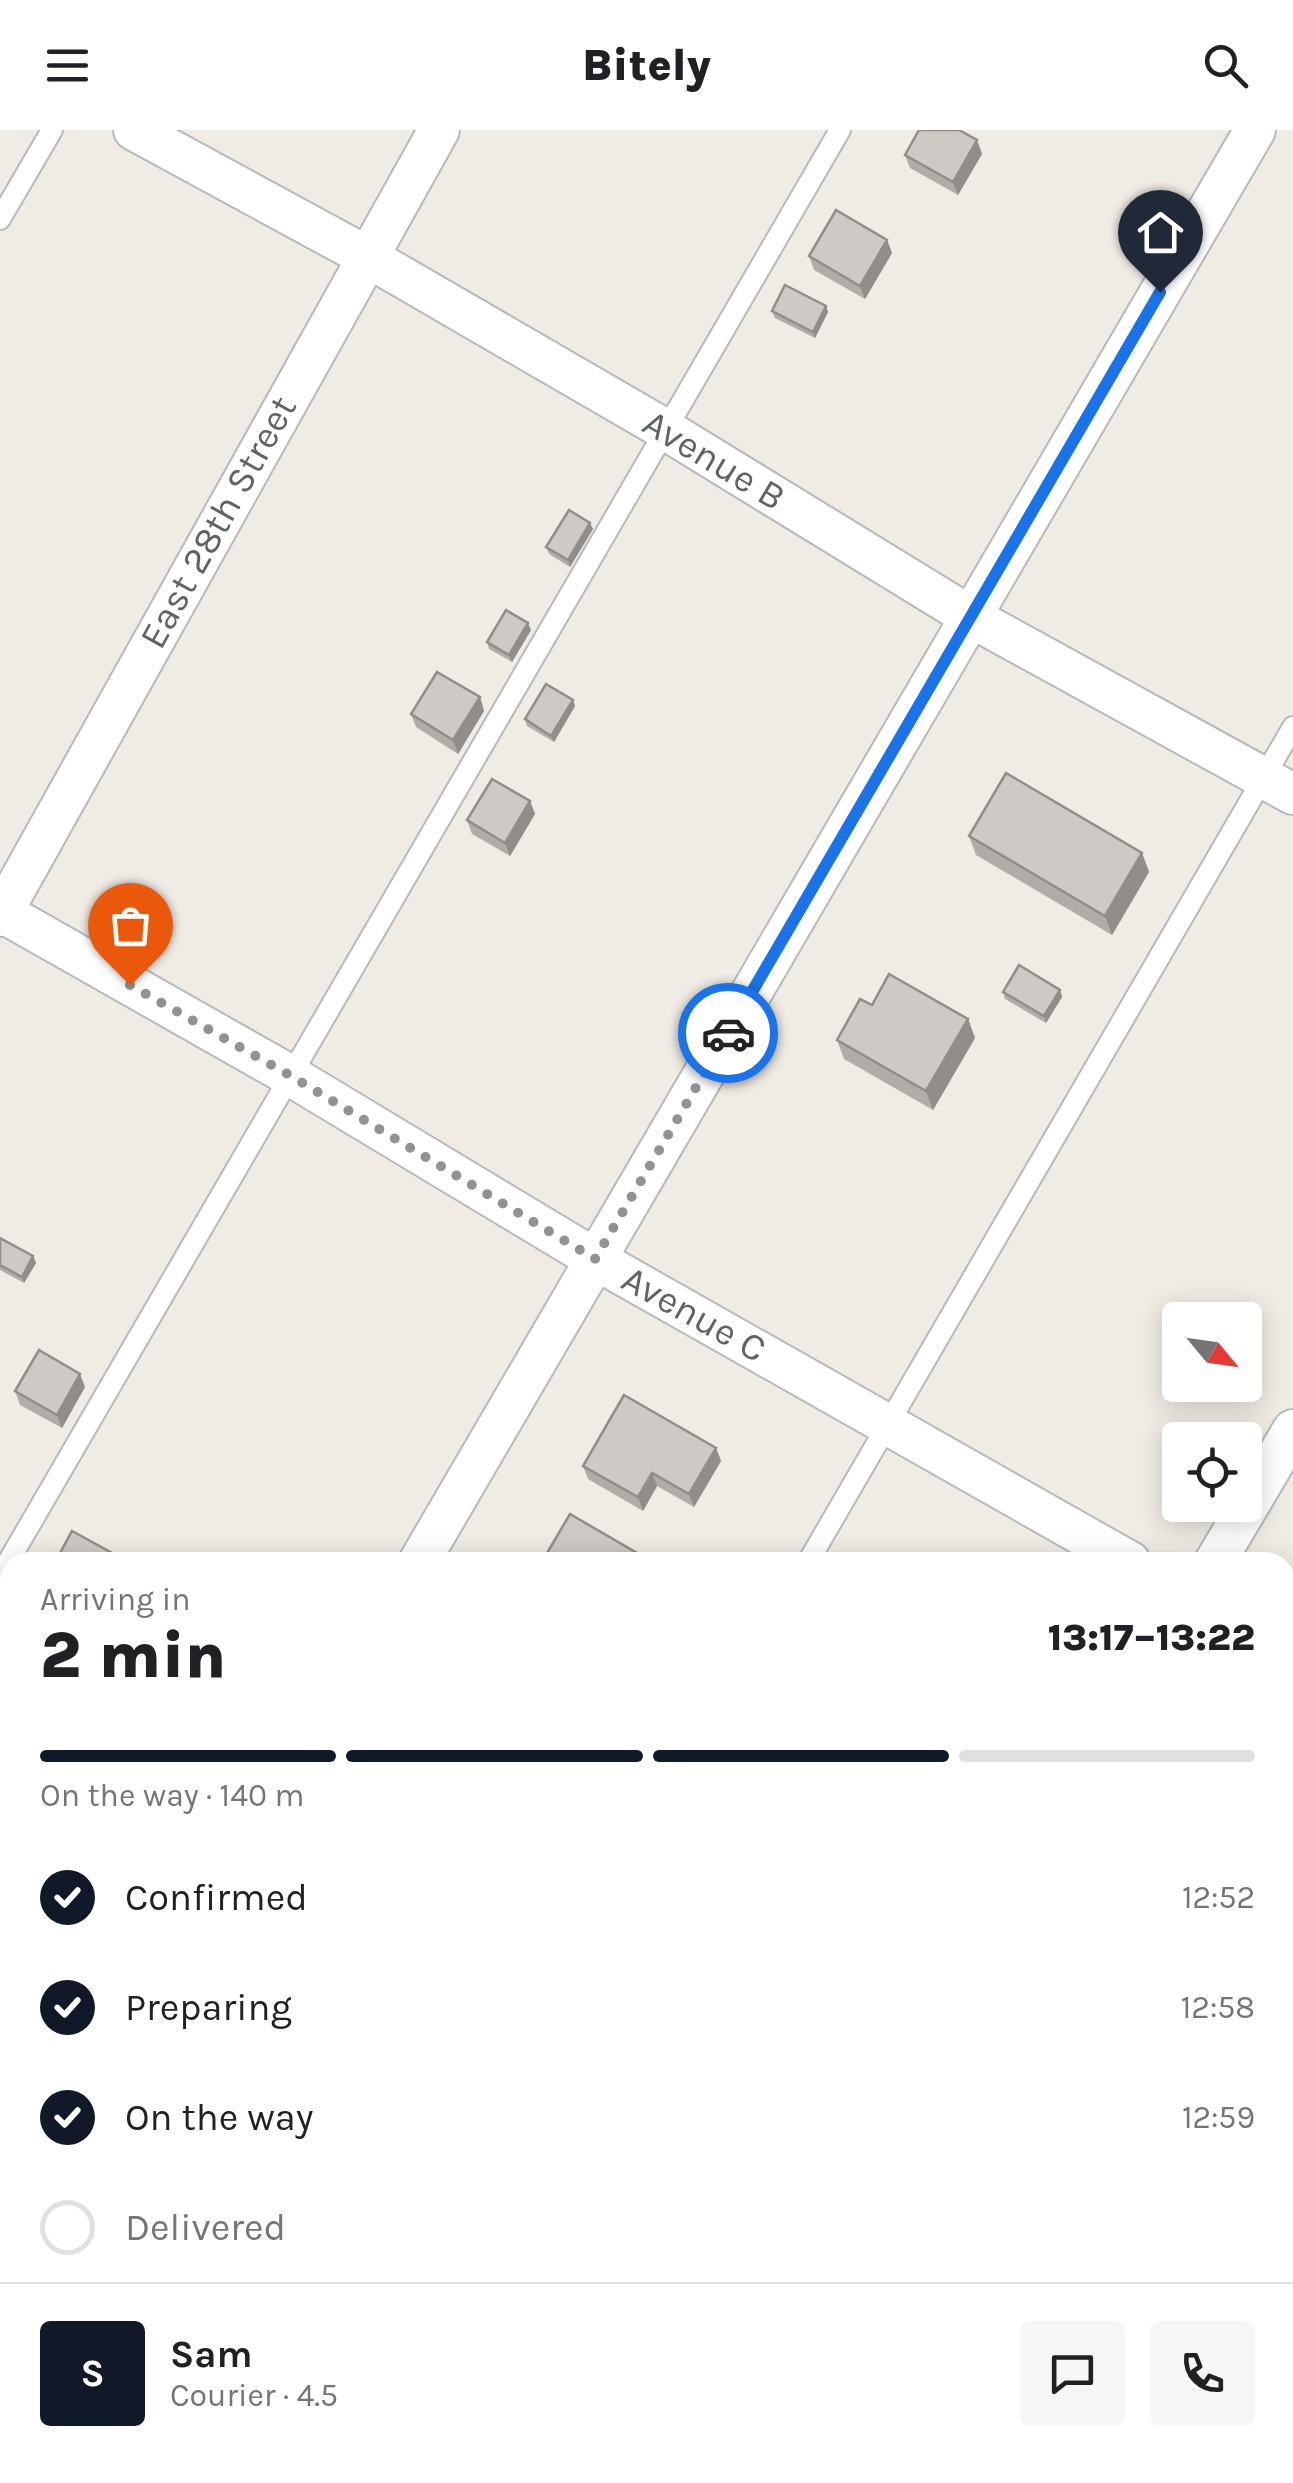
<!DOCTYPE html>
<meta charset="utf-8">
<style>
:root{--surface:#fff;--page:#f6f6f6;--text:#202124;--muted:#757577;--line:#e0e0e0;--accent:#111827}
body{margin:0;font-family:Karla,sans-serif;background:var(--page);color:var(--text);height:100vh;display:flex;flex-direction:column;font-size:38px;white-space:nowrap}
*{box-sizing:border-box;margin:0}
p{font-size:32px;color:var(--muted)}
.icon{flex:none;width:55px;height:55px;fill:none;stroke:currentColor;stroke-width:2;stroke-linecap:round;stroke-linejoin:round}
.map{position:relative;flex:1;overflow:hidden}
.side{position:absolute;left:0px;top:1422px;width:1295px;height:932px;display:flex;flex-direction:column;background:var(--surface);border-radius:30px 30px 0 0;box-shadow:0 5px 25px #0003}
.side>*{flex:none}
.needle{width:65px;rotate:119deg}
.tools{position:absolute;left:1162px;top:1172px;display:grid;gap:20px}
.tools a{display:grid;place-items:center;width:100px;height:100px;border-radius:10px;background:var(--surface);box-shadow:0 5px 25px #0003;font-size:50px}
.pin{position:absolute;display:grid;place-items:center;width:85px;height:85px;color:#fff;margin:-102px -42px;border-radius:50% 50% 50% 0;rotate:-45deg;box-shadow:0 0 10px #0007}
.pin .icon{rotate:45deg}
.courier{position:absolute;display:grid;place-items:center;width:100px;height:100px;margin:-50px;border:8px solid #1a73e8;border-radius:50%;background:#fff;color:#222;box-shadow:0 2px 12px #0007}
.headline em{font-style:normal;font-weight:800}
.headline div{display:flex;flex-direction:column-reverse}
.headline{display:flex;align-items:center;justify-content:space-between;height:170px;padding:0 40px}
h1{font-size:65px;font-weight:800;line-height:75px}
.bar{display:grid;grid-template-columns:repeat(4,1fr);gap:15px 10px;align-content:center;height:120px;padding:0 40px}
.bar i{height:12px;border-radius:8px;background:var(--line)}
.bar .on{background:var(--accent)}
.bar p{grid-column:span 4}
.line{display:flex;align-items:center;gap:25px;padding:0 40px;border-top:2px solid var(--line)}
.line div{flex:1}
.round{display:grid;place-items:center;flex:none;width:105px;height:105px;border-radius:10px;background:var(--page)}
ol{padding:0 40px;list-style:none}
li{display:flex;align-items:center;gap:30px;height:110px}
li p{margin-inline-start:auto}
li .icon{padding:10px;border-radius:50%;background:var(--accent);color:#fff;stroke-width:4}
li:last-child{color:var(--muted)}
li i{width:55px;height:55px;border:5px solid var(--line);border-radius:50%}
header{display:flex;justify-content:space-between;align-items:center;height:130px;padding:0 40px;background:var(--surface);font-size:45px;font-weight:800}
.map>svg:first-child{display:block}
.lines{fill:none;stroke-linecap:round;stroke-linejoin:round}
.lane-casing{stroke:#b6b9bc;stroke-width:24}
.street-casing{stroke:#b6b9bc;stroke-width:44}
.lane{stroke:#fff;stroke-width:20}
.street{stroke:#fff;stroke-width:40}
.wall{fill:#b0ada9}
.shaded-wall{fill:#908d8a}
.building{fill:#cdc9c5;stroke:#908d8a;stroke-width:2.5}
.done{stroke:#909392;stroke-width:10;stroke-dasharray:0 18}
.route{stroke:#1a73e8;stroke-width:12}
.labels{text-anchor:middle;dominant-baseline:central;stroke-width:9;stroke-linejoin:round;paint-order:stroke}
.street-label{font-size:38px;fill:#5d6366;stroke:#fff}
</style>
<header><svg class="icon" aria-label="menu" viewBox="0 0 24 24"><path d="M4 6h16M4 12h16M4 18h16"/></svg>Bitely<svg class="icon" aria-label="search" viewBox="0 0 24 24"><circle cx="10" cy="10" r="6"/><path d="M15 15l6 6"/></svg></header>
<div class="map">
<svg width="1293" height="2353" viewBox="0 0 1293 2353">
<rect width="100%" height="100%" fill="#f0ece5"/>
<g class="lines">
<defs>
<path id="lane" d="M 0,89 L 52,0
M 808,1432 L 1293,597
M 0,1446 L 840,0
M 1285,2001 L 1293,1987
M 276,2353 L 281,2345
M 1080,2353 L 1085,2345"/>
<path id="street" d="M 134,0 L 366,126 L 666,300 L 971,487 L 1293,664
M 0,781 L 291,946 L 595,1129 L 1130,1432
M 0,786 L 439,0
M 419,1432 L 1255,0
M 1215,1432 L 1293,1300
M 1285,1522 L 1293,1527
M 0,1627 L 10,1633
M 0,2153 L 10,2135
M 1232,2345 L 1246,2353
M 676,2353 L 680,2345"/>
</defs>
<use href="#lane" class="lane-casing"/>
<use href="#street" class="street-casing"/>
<use href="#lane" class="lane"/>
<use href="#street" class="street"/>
</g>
<path class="wall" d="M 977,10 L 982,24 L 958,65 L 910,38 L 905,25 Z
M 887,110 L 892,123 L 865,169 L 814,140 L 809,126 Z
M 826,176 L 828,182 L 815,208 L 775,188 L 772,181 Z
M 593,399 L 570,437 L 549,424 L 546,417 Z
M 531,500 L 512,532 L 489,519 L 487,512 Z
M 480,567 L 484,581 L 458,624 L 416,597 L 411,584 Z
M 573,570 L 575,576 L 554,612 L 527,596 L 525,589 Z
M 530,671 L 535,684 L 510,726 L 472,704 L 467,690 Z
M 969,706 L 1142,723 L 1149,742 L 1112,805 L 976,725 Z
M 1060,860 L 1062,867 L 1046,893 L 1005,869 L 1003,862 Z
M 968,889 L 975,908 L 933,980 L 844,929 L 837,910 Z
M 0,1108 L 33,1126 L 36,1133 L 24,1153 L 0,1140 Z
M 85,1257 L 62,1298 L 20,1275 L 15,1261 Z
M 716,1318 L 721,1331 L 694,1377 L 657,1356 L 643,1381 L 588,1349 L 583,1336 Z"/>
<path class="shaded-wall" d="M 977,10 L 982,24 L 958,65 L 953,52 Z
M 887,110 L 892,123 L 865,169 L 860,156 Z
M 826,176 L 828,182 L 815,208 L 813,202 Z
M 590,393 L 593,399 L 570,437 L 568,430 Z
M 528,493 L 531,500 L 512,532 L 509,525 Z
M 480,567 L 484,581 L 458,624 L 453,610 Z
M 573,570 L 575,576 L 554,612 L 551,606 Z
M 530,671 L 535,684 L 510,726 L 505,713 Z
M 1142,723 L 1149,742 L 1112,805 L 1105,786 Z
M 1060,860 L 1062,867 L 1046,893 L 1044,886 Z
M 968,889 L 975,908 L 933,980 L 926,961 Z
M 33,1126 L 36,1133 L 24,1153 L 22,1147 Z
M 80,1244 L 85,1257 L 62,1298 L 57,1285 Z
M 716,1318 L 721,1331 L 694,1377 L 689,1364 Z
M 652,1343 L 657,1356 L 643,1381 L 638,1367 Z
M 637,1423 L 641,1432 L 632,1432 Z"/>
<path class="building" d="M 919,0 L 959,0 L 977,10 L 953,52 L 905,25 Z
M 836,80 L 887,110 L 860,156 L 809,126 Z
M 785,155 L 826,176 L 813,202 L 772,181 Z
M 569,380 L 590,393 L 568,430 L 546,417 Z
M 506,480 L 528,493 L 509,525 L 487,512 Z
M 437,542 L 480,567 L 453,610 L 411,584 Z
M 546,554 L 573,570 L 551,606 L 525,589 Z
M 1006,643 L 1142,723 L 1105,786 L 969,706 Z
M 492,649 L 530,671 L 505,713 L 467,690 Z
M 1019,835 L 1060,860 L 1044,886 L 1003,862 Z
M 889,844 L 968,889 L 926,961 L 837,910 L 860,869 L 872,875 Z
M 0,1108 L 33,1126 L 22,1147 L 0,1135 Z
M 39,1220 L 80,1244 L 57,1285 L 15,1261 Z
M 624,1265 L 716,1318 L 689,1364 L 652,1343 L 638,1367 L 583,1336 Z
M 570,1384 L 637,1423 L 632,1432 L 548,1432 L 543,1430 Z
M 72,1401 L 114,1424 L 110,1432 L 72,1432 L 59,1425 Z"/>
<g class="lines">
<path class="done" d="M 130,855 L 291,946 L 595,1129 L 728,903"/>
<path class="route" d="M 728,903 L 1160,162"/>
</g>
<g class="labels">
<g class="street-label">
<text transform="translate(714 330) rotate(31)">Avenue B</text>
<text transform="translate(218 392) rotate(-61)">East 28th Street</text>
<text transform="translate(694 1184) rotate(29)">Avenue C</text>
</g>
</g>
</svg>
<div class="tools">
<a><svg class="needle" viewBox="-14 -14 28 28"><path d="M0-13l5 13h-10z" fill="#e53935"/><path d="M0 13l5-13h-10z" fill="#757577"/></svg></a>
<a><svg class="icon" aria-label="locate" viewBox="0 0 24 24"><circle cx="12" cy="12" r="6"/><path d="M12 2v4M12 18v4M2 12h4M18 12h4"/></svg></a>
</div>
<div class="pin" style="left:130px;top:855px;background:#ea580c"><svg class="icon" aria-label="bag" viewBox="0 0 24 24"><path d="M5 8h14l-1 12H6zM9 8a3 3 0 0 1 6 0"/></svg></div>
<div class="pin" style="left:1160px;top:162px;background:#1f2937"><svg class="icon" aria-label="home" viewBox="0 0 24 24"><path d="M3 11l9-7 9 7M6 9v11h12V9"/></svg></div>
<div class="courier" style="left:728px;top:903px"><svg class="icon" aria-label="car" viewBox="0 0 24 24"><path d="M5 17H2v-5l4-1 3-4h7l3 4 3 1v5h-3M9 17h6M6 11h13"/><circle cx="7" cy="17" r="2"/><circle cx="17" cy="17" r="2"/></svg></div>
<section class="side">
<div class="headline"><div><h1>2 min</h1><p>Arriving in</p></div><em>13:17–13:22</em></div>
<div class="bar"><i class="on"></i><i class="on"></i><i class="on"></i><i></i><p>On the way · 140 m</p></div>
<ol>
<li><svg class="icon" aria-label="check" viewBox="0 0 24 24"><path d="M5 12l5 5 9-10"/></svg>Confirmed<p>12:52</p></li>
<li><svg class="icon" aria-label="check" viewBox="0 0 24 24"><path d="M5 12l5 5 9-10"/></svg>Preparing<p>12:58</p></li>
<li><svg class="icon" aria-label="check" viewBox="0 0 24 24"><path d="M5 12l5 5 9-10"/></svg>On the way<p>12:59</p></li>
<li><i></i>Delivered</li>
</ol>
<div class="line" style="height:180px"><b class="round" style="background:var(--accent);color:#fff">S</b><div><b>Sam</b><p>Courier · 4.5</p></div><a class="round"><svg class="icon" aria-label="chat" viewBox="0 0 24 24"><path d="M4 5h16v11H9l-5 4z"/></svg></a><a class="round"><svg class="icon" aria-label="phone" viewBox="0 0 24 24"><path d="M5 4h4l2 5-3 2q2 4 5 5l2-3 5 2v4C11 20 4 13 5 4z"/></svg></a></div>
</section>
</div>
